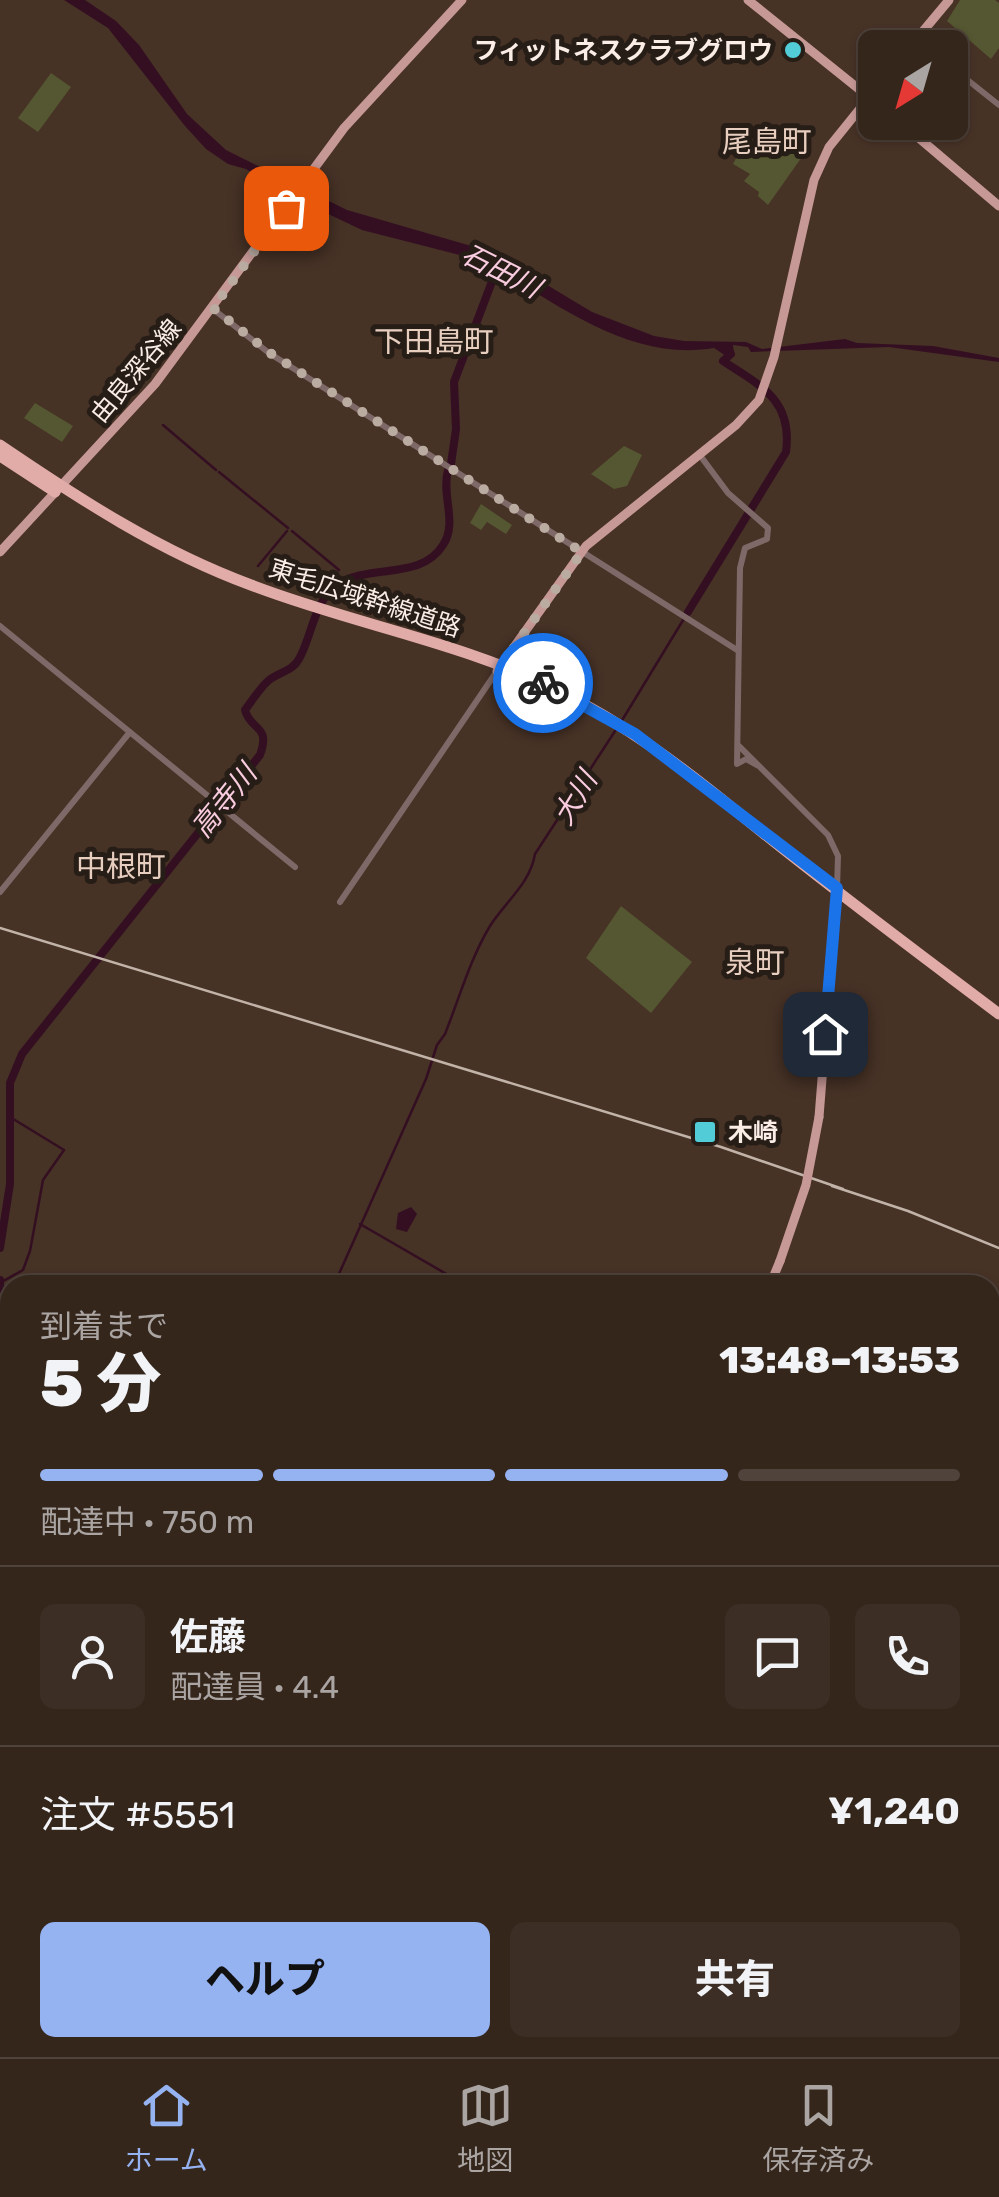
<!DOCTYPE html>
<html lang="ja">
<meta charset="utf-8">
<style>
:root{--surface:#35261c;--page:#3d2e25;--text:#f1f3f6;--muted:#aaa5a3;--line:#4f433b;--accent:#95b2f1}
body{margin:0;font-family:Rubik,"Noto Sans JP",sans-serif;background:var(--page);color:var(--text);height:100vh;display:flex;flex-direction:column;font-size:38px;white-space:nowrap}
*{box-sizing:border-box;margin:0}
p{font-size:32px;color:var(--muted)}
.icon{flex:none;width:55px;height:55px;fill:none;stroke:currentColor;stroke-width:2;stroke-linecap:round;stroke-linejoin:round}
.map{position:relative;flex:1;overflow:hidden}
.panel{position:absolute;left:0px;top:1275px;width:1000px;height:782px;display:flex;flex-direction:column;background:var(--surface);border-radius:30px 30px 0 0;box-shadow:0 2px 8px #0004,0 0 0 2px var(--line)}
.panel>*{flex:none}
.needle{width:65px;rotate:217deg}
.buttons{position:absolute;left:858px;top:30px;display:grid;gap:20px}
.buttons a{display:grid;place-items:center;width:110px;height:110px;border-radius:15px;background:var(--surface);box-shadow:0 2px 8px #0004,0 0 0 2px var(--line);font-size:50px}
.pin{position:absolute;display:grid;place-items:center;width:85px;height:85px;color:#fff;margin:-42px;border-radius:20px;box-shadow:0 5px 15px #0006}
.courier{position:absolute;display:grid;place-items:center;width:100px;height:100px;margin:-50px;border:8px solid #1a73e8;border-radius:50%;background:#fff;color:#222;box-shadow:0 2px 12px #0007}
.headline em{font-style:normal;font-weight:800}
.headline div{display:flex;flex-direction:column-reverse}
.headline{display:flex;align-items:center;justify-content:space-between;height:170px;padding:0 40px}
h1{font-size:65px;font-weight:800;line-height:75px}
.bar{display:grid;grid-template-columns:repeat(4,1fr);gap:15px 10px;align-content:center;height:120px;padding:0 40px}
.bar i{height:12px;border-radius:8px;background:var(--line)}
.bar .active{background:var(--accent)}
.bar p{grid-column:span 4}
.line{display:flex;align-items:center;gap:25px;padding:0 40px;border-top:2px solid var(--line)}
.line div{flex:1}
.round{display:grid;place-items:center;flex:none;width:105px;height:105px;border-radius:15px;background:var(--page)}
.primary-button{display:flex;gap:20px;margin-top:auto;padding:20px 40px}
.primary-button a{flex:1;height:115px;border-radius:15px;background:var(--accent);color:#111;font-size:40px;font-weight:800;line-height:115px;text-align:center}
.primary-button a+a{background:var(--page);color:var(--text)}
.tabs{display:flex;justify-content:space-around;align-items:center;height:140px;border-top:2px solid var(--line);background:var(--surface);font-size:28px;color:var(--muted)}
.tabs a{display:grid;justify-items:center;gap:5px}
.tabs .active{color:var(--accent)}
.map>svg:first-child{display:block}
.green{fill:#545731}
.water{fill:#340f22}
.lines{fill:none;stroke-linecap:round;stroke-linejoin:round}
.stream{stroke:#340f22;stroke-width:2.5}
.river{stroke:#340f22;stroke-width:8}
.minor{stroke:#7f6968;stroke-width:6}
.major{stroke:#c69896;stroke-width:9}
.highway{stroke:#e1aba8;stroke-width:11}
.rail{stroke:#c2b3a9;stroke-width:2.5}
.major-bridge{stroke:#c69896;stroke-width:9}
.done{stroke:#bbaca2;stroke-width:10;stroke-dasharray:0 18}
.route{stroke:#1a73e8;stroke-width:12}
.poi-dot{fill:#52ccd6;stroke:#261d17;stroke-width:4}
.labels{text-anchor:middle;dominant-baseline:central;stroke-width:10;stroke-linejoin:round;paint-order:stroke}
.poi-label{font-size:25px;font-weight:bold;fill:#faede5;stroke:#261d17;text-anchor:end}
.street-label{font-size:25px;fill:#faede5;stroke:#261d17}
.water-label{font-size:28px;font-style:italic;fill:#faccdf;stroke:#261d17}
.quarter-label{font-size:30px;fill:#e8cebf;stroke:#261d17}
</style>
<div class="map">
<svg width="999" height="2057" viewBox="0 0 999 2057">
<rect width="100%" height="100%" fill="#473226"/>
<path class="green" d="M 960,0 L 995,0 L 999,3 L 999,48 L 991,59 L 947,21 Z
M 51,73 L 71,87 L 38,132 L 18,118 Z
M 774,136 L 804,154 L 768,205 L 758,196 L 759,192 L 744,181 L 750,174 L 733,164 L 741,149 L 755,156 Z
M 35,403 L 73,426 L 62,442 L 24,418 Z
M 624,446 L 642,455 L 627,486 L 614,489 L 591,474 Z
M 481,504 L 512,525 L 506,534 L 487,522 L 481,530 L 470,523 Z
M 621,906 L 692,962 L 651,1013 L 586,958 Z"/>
<path class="water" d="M 64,0 L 85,0 L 116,21 L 139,45 L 187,114 L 226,150 L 347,210 L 492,252 L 592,312 L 654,336 L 684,341 L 746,342 L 762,349 L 845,339 L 857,343 L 933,346 L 999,358 L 999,362 L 889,347 L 751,352 L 748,347 L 733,345 L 734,355 L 726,356 L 714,348 C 637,361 567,312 505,273 L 500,273 L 487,262 L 362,230 L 305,203 L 246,169 L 228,164 L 206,149 L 185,126 L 108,28 Z
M 411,1207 L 417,1214 L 407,1232 L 396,1229 L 398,1213 Z"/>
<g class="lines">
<path class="stream" d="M 163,425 L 216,470
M 219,472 L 288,528
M 292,531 L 339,570
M 258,566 L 287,531
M 621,722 L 688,612
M 360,1224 L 462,1283
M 0,1283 L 23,1270 L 30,1251 L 43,1180 L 64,1150 L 10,1117
M 334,1285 L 426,1079 L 437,1045 L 445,1034 C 459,999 470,959 490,926 C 505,902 530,884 535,854 L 617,728
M 0,1578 L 10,1564
M 360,2057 L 365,2048"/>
<path class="river" d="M 451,464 L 456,429 L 454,382 L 499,263
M 688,612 L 786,452 C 793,400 761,386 723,361 L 731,354 L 728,348
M 0,1248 L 10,1184 L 10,1083 L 22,1054 L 260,755 C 271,724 251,732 245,710 C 250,703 262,686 268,681 C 278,672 292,672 299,659 C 312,636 314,601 337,585 C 368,563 421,581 443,545 C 458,523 441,495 448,470
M 0,1280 L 0,1296"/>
<path class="minor" d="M 917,38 L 929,48
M 950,66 L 999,105
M 213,309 L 269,353 L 737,650
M 699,454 L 728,493 L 768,528 L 767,539 L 745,548 L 740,568 L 737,764 L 746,759 L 757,765
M 0,626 L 295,867
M 738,745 L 828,835 L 838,856 L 837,889
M 0,892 L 130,732
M 340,902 L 497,671
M 990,1818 L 999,1808"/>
<path class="major" d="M 748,0 L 875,102
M 909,48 L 949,0
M 900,122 L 999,206
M 0,552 L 155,384 L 344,128 L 462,0
M 497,671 L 586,546 L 736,425 L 759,400 L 774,357 L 814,180 L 829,147 L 875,90
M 819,1117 L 837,890
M 770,1285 L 780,1261
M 0,1546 L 10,1549
M 872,2048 L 883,2057
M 75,2057 L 87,2048
M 550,2057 L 553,2048"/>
<path class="highway" d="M 0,445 C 81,500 159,551 251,585 C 352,624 462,642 559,691 C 625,724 684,768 741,815 C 825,884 913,949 999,1014
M 0,456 L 55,492"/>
<path class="rail" d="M 0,928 L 721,1147 L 843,1189
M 832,1186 L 908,1211 L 999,1248"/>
<path class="major-bridge" d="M 780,1261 L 806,1185 L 819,1117"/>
</g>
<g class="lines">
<path class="done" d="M 286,208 L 213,308 L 270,353 L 582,552 L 501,666 L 543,683"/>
<path class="route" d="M 543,683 L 635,734 L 837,888 L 825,1034"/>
</g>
<g class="poi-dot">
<circle cx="793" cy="50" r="10"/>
<rect x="693" y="1120" width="24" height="24" rx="5"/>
</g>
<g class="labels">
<g class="poi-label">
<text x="773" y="50">フィットネスクラブグロウ</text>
<text x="728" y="1132" text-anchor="start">木崎</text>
</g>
<g class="street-label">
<text transform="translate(136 371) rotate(-50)">由良深谷線</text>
<text transform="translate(365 598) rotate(18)">東毛広域幹線道路</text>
</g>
<g class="water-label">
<text transform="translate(501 271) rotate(27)">石田川</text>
<text transform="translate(575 798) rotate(-59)">大川</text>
<text transform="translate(224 801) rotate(-51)">高寺川</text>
</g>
<g class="quarter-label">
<text x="767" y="142">尾島町</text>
<text x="434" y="342">下田島町</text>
<text x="121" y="867">中根町</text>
<text x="755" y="963">泉町</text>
</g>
</g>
</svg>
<div class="buttons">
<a><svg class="needle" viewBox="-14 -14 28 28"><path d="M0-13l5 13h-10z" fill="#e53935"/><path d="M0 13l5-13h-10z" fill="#aaa5a3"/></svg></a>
</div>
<div class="pin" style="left:286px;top:208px;background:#ea580c"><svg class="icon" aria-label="bag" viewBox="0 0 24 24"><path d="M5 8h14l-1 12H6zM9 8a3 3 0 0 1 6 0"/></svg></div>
<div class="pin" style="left:825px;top:1034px;background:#1f2937"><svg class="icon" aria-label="home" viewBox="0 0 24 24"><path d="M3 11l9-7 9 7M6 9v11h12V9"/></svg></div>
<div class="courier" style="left:543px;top:683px"><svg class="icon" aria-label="bike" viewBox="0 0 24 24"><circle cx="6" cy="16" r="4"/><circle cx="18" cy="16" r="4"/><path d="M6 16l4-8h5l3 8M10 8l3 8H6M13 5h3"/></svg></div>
<section class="panel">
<div class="headline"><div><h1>5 分</h1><p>到着まで</p></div><em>13:48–13:53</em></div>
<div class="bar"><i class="active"></i><i class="active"></i><i class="active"></i><i></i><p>配達中 · 750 m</p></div>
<div class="line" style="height:180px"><a class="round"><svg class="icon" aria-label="person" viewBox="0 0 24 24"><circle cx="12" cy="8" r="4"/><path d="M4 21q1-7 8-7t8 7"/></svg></a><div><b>佐藤</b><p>配達員 · 4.4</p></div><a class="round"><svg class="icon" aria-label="chat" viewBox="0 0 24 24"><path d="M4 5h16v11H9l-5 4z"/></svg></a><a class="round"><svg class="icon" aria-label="phone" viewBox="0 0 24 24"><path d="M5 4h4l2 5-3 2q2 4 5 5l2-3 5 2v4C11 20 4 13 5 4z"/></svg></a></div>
<div class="line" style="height:130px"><div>注文 #5551</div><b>¥1,240</b></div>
<div class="primary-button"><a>ヘルプ</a><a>共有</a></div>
</section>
</div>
<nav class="tabs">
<a class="active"><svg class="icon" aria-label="home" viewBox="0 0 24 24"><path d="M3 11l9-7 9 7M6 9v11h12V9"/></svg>ホーム</a>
<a><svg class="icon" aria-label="map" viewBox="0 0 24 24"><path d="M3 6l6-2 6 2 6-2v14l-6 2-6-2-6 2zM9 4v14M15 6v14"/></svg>地図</a>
<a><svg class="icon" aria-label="saved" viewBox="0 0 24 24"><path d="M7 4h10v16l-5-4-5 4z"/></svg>保存済み</a>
</nav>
